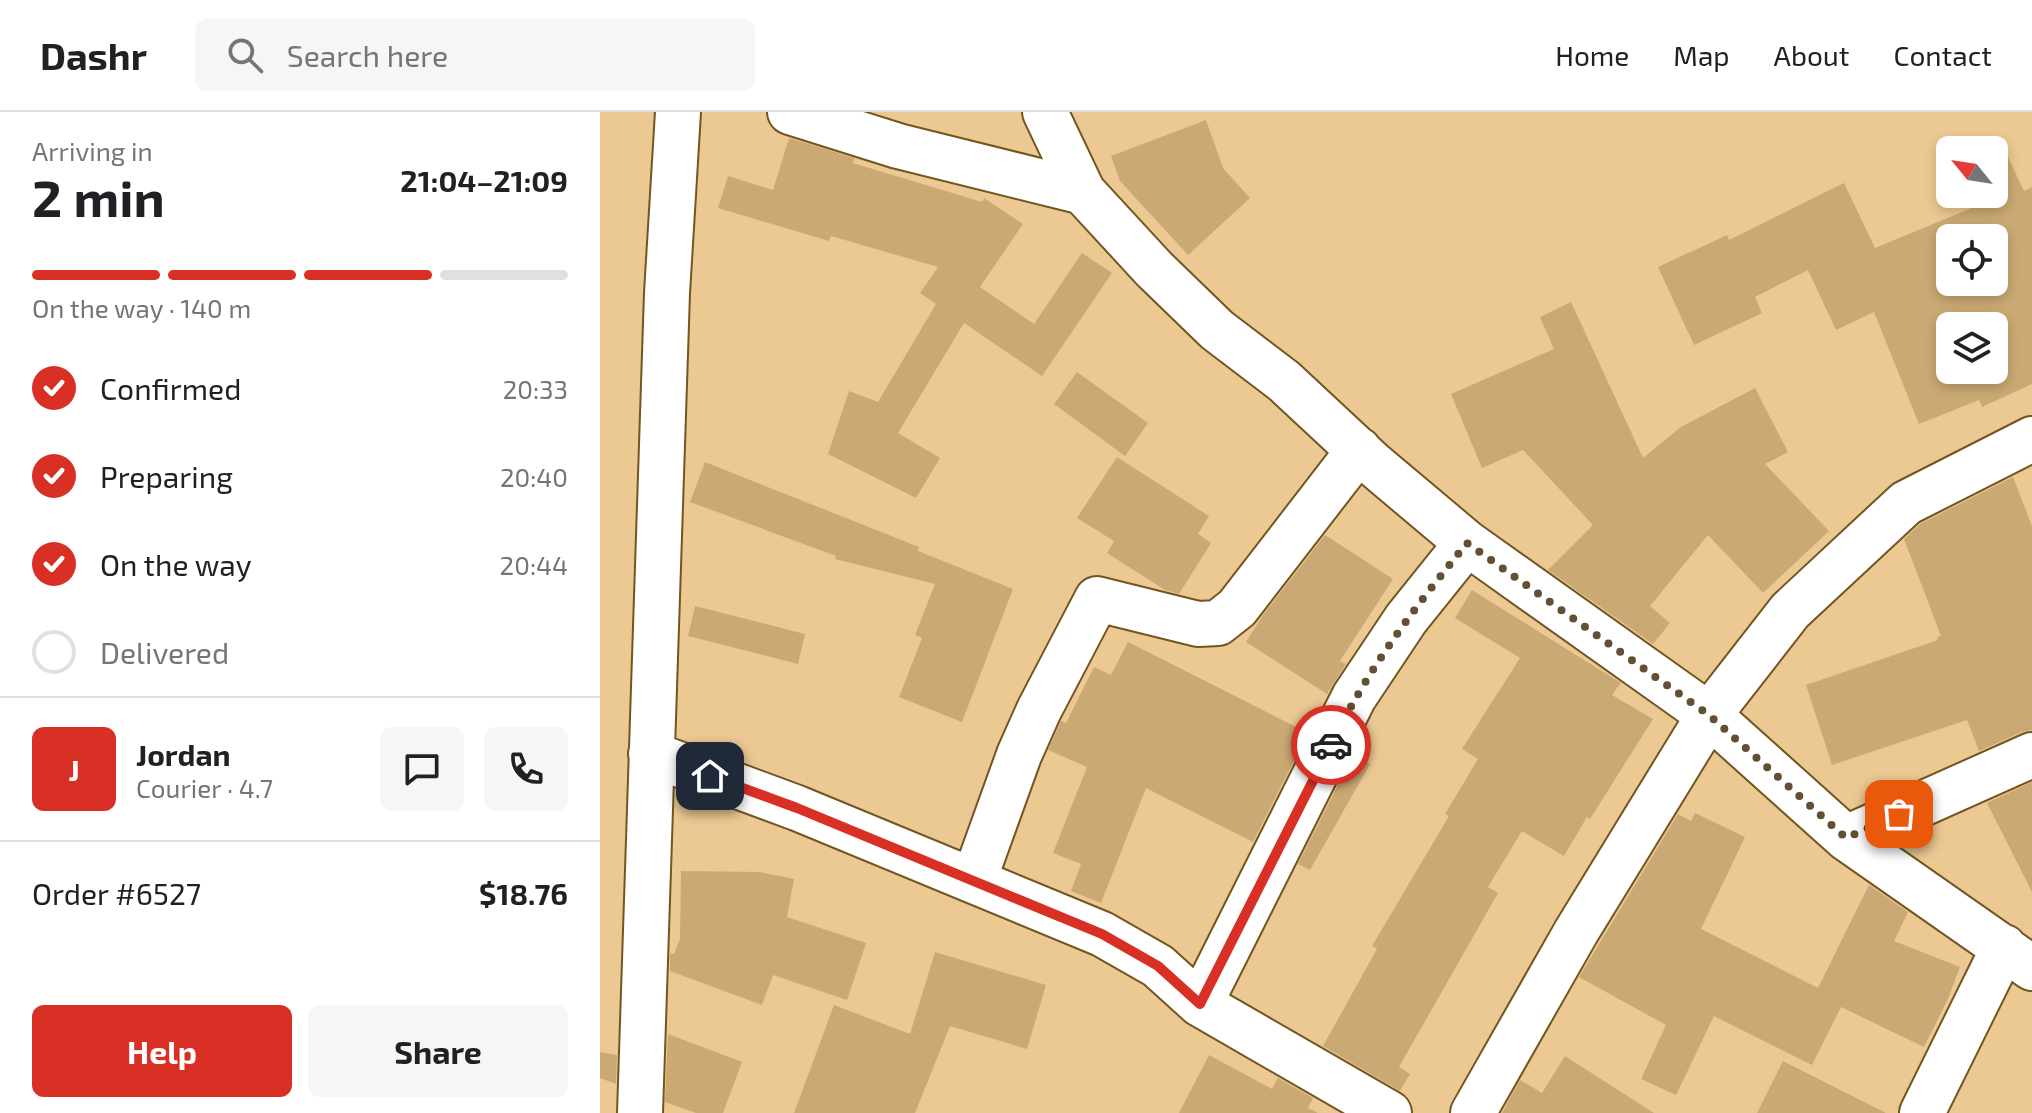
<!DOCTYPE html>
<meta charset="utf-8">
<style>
:root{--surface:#fff;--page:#f6f6f6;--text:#202124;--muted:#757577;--line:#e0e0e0;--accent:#d93025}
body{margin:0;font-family:"Exo 2",sans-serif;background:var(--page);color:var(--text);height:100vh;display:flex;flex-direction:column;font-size:30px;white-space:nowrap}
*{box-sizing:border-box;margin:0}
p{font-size:26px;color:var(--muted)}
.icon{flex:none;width:44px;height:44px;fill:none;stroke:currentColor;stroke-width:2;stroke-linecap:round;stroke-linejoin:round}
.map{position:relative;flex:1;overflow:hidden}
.drawer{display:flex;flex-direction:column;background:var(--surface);width:600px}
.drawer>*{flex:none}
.needle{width:52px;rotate:300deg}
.fabs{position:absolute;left:1336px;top:24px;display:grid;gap:16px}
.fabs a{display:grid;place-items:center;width:72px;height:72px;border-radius:12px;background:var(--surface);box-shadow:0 4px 12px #0003;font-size:40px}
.pin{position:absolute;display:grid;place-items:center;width:68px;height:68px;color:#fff;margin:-34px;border-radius:16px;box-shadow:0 4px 12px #0006}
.courier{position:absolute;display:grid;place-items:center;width:80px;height:80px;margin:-40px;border:6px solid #d93025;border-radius:50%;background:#fff;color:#222;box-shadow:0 2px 10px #0007}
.head em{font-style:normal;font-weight:700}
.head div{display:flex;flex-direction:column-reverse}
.head{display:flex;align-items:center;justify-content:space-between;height:136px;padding:0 32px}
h1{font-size:52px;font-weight:700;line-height:60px}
.bar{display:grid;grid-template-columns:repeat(4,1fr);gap:12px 8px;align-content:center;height:96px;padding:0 32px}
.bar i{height:10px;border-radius:6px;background:var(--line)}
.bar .active{background:var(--accent)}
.bar p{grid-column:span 4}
.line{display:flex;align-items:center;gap:20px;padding:0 32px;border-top:2px solid var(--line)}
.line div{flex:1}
.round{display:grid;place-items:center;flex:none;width:84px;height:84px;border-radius:12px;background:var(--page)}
ol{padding:0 32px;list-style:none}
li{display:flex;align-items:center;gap:24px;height:88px}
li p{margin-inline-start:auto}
li .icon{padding:8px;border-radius:50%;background:var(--accent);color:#fff;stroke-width:4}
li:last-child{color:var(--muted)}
li i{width:44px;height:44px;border:4px solid var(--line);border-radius:50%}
.cta{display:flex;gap:16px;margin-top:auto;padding:16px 32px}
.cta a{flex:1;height:92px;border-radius:12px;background:var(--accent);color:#fff;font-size:32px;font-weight:700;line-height:92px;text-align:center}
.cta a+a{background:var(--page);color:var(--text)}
header{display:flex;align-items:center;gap:48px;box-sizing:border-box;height:112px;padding:0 40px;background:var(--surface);border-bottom:2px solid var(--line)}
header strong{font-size:38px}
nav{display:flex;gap:44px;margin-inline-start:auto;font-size:28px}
.search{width:560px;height:72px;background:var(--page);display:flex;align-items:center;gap:20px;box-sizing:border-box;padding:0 28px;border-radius:12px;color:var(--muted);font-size:30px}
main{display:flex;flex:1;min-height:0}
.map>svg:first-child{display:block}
.building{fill:#cba974;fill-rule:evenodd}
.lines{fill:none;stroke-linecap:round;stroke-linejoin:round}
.street-casing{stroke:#735520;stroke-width:48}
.street{stroke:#fff;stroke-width:44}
.done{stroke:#634f33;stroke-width:8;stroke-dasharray:0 14.4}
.route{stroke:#d93025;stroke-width:10}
</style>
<header>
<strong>Dashr</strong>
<div class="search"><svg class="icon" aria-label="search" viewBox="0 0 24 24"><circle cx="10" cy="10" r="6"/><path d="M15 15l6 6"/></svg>Search here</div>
<nav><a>Home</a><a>Map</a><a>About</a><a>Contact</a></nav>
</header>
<main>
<section class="drawer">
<div class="head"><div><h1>2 min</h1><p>Arriving in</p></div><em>21:04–21:09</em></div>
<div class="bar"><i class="active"></i><i class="active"></i><i class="active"></i><i></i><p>On the way · 140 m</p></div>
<ol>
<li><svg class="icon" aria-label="check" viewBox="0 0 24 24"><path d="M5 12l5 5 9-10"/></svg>Confirmed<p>20:33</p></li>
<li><svg class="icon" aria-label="check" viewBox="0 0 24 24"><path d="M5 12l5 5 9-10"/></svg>Preparing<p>20:40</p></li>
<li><svg class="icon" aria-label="check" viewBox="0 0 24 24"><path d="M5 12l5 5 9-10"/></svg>On the way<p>20:44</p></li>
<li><i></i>Delivered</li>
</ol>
<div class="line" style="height:144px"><b class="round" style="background:var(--accent);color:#fff">J</b><div><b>Jordan</b><p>Courier · 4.7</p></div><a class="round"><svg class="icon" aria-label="chat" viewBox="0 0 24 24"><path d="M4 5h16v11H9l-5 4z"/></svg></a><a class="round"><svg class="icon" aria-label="phone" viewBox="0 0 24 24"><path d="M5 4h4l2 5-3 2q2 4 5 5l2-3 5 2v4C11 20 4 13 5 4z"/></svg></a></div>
<div class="line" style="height:104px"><div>Order #6527</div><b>$18.76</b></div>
<div class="cta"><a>Help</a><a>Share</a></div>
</section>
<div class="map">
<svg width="1432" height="1001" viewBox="0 0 1432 1001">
<rect width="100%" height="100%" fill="#ecc993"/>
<path class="building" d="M 606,8 L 623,56 L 650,86 L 588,143 L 520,69 L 511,44 Z
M 189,26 L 254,46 L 253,51 L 382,90 L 384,86 L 423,112 L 380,175 L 434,212 L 482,141 L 512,161 L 442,264 L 364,211 L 298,321 L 340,346 L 316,386 L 228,342 L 249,279 L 278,290 L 336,192 L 320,181 L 338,155 L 231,124 L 229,129 L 118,96 L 128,64 L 173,78 Z
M 1401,30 L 1424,79 L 1432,75 L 1432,272 L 1382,295 L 1379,288 L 1319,312 L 1274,200 L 1236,218 L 1208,158 L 1155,185 L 1162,201 L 1094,233 L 1058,155 L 1127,123 L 1129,128 L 1244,71 L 1275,136 L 1391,88 L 1389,82 L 1394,82 L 1394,38 L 1385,38 ZM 1350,126 L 1394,126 L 1394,170 L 1350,170 ZM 1350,214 L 1394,214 L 1394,258 L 1350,258 Z
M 971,190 L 1043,346 L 1081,315 L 1155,276 L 1188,340 L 1165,352 L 1229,419 L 1163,481 L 1108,423 L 1050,494 L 1070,511 L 1053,532 L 948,458 L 993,413 L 923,338 L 882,356 L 851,282 L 954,237 L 940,205 Z
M 477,260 L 548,311 L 525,344 L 454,292 Z
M 517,345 L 609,404 L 598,422 L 611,431 L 579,482 L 565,478 L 507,441 L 514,429 L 477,406 Z
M 105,350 L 319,435 L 318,439 L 413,477 L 362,610 L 299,585 L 322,526 L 315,523 L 335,472 L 235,447 L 236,444 L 90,390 Z
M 1413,365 L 1432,414 L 1432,618 L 1422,620 L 1379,639 L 1367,608 L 1232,653 L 1206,573 L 1338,528 L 1337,525 L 1341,524 L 1304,427 L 1320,412 Z
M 725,423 L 793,467 L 740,549 L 746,552 L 727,582 L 646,530 L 663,503 Z
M 872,478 L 1021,571 L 1012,583 L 1053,607 L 990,707 L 987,705 L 964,744 L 922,719 L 888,775 L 898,781 L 799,955 L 810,962 L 800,979 L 723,934 L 777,837 L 772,834 L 849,704 L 845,702 L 878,647 L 862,637 L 920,546 L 855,506 Z
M 95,494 L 205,522 L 198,552 L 88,524 Z
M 528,530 L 708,621 L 653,730 L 546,676 L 501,791 L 471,779 L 481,752 L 453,741 L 487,655 L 448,638 L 461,609 L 466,611 L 494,555 L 511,563 Z
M 753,643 L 770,652 L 710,758 L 698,752 Z
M 1432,670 L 1432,780 L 1387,691 Z
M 1095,701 L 1145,725 L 1101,817 L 1218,876 L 1269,773 L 1308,800 L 1294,829 L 1360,855 L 1348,887 L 1324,935 L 1241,895 L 1212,953 L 1114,904 L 1076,983 L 1041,967 L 1066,913 L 979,865 L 1078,702 L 1091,709 Z
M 81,759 L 160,760 L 194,767 L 187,805 L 266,831 L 247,888 L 173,863 L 162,893 L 70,859 L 70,842 L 74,842 L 80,827 Z
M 335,840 L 446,873 L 427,937 L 350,914 L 315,1001 L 194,1001 L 234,893 L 310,922 Z
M 68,922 L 142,950 L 123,1001 L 96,1001 L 65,990 Z
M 0,940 L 17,943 L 16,972 L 0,966 Z
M 609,943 L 672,977 L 678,966 L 713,986 L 708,996 L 718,1001 L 579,1001 Z
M 965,944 L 1054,1001 L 902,1001 L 920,968 L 942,981 Z
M 1183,949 L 1286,1001 L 1157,1001 Z"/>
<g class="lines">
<defs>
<path id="street" d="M 190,0 L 298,34 L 483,80
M 445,0 L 483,80 L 554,157 L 617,218 L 684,269 L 772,351 L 867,431 L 1109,603 L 1246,726 L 1432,856
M 51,642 L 197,696 L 502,822 L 558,854 L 600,892 L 789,1001
M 1246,726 L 1432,643
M 374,768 L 419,643 L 439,598 L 497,487 L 598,512 L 618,511 L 637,496 L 759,338
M 600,892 L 754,585 L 806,507 L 867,431
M 40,1001 L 67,181 L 78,0
M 873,1001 L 976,820 L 1109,603 L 1190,499 L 1306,391 L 1432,327
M 1322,1001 L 1404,835"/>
</defs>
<use href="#street" class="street-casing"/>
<use href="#street" class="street"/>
</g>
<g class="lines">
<path class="done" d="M 731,633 C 769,555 813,498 867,431 L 1109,603 L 1246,726 L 1299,702"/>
<path class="route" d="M 110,664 L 197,696 L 502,822 L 558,854 L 600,892 L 731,633"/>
</g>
</svg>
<div class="fabs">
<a><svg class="needle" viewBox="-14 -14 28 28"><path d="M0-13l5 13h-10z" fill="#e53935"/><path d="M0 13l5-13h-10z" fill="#757577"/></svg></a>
<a><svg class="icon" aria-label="locate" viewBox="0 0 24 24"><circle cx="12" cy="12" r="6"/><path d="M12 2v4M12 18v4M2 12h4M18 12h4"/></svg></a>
<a><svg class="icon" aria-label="layers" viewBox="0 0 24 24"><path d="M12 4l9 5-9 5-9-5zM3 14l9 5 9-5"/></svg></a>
</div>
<div class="pin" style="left:1299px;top:702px;background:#ea580c"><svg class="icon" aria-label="bag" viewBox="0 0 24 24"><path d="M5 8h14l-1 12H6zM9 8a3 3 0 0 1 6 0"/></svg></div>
<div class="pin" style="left:110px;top:664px;background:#1f2937"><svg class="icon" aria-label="home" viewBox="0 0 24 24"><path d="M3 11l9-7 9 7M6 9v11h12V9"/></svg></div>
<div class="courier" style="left:731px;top:633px"><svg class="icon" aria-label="car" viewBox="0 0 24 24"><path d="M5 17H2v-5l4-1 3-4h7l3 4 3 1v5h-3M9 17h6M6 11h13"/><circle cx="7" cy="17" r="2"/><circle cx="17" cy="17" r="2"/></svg></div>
</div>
</main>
